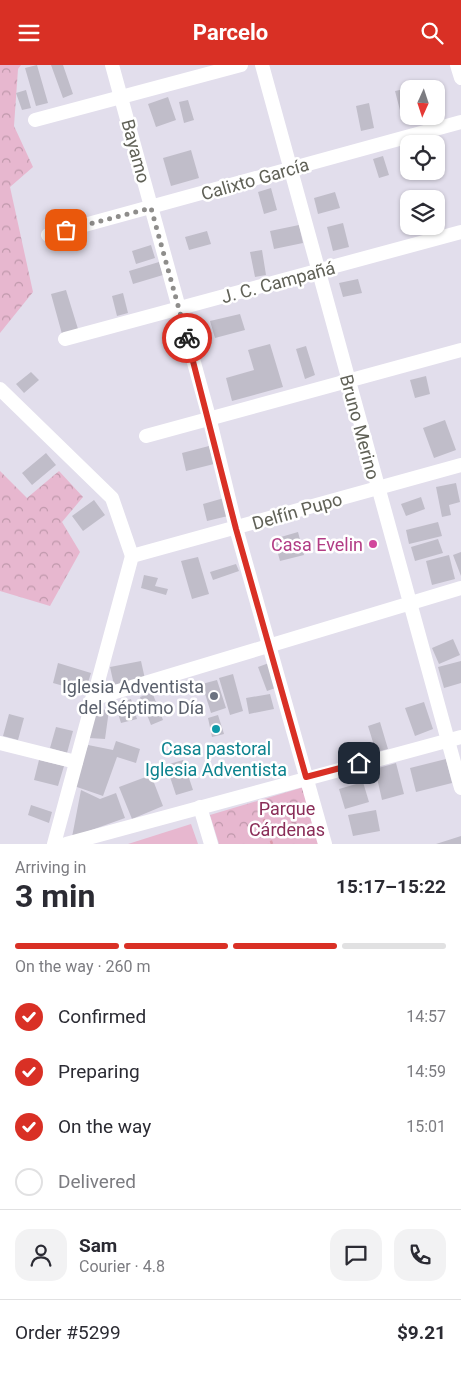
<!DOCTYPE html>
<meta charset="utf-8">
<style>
:root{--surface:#fff;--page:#f2f2f3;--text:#2b2b33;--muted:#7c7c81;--line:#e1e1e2;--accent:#d93025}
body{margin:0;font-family:Roboto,sans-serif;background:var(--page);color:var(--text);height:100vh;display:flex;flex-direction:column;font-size:19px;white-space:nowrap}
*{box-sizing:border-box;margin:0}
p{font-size:16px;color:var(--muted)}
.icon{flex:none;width:28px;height:28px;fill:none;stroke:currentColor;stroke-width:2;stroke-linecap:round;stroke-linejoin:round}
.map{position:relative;height:779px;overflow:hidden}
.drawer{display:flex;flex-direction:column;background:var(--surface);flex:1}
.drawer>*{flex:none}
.needle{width:32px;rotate:183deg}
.buttons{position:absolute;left:400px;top:15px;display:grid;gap:10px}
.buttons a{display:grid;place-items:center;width:45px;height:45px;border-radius:10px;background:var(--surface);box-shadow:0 1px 4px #0004;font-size:25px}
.pin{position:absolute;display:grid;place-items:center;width:42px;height:42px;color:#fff;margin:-21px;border-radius:10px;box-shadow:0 2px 8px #0006}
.courier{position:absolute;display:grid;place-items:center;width:50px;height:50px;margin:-25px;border:4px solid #d93025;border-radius:50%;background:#fff;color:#222;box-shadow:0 1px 6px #0007}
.headline em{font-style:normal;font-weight:700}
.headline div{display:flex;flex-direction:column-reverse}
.headline{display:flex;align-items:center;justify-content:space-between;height:85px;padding:0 15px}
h1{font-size:32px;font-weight:700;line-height:38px}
.bar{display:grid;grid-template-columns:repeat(4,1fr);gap:8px 5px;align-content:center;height:60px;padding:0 15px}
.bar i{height:6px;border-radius:4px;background:var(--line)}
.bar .current{background:var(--accent)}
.bar p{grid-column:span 4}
.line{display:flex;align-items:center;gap:12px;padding:0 15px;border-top:1px solid var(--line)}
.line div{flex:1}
.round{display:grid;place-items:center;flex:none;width:52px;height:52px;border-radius:15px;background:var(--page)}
ol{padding:0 15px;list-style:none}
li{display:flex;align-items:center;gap:15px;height:55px}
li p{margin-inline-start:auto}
li .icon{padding:5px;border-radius:50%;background:var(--accent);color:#fff;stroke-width:4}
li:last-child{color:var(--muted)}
li i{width:28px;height:28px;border:2px solid var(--line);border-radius:50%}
header{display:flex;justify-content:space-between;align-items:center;height:65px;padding:0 15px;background:var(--accent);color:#fff;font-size:22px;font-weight:700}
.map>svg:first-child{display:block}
.forest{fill:url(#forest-crowns)}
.pitch{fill:#e7b7cf}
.building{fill:#c0bdc9}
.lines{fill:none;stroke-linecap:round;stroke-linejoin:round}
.path{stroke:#da99a9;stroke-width:2.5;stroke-dasharray:5 2.5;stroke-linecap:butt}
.minor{stroke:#fff;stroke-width:14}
.tertiary{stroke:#fff;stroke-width:14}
.done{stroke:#8e8d8b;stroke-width:5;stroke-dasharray:0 9}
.route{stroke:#d93025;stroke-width:6}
.hotel-dot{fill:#d1479c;stroke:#fff;stroke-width:2}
.worship-dot{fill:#6b7280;stroke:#fff;stroke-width:2}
.culture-dot{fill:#0f9aa8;stroke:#fff;stroke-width:2}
.labels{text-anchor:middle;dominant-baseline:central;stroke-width:5;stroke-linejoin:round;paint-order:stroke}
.street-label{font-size:18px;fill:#606157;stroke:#fff}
.hotel-label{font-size:18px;fill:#b23c85;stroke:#fff;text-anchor:end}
.worship-label{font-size:18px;fill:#5b616d;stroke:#fff;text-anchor:end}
.culture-label{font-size:18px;fill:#0d838f;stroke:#fff}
.park-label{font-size:18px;fill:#8a2d58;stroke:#fff}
</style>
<header><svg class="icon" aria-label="menu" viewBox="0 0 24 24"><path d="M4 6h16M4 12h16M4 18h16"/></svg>Parcelo<svg class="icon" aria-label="search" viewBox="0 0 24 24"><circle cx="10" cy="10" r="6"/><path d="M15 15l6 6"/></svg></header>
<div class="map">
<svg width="461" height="779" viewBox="0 0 461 779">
<defs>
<pattern id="forest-crowns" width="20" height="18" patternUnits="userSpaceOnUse" patternTransform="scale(1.25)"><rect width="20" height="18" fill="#e7b7cf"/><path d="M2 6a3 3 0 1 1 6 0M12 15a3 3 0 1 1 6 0" fill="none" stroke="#bf98ab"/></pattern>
</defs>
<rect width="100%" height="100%" fill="#e2deec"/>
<path class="forest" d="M 0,0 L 21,0 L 18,4 L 14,61 L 33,102 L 10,122 L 33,227 L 0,268 Z
M 0,406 L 27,433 L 59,406 L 83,432 L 62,457 L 80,487 L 50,541 L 0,526 Z
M 304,722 L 321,779 L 219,779 L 210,750 Z"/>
<path class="pitch" d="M 191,759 L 198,779 L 128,779 Z"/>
<path class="building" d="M 37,0 L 48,38 L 36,41 L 25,3 Z
M 51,0 L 63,0 L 73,29 L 63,33 Z
M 409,23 L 409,51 L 402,53 L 395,26 Z
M 26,25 L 31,43 L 22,45 L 16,28 Z
M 168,32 L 176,55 L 156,62 L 148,39 Z
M 188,35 L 194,55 L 184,58 L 179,37 Z
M 369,38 L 374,63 L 361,66 L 356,41 Z
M 191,85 L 199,113 L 171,121 L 163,93 Z
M 383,91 L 389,110 L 379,113 L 373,94 Z
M 271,123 L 277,145 L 264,149 L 258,127 Z
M 335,127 L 340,143 L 318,149 L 314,133 Z
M 343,158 L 349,182 L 333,186 L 327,162 Z
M 299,160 L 303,178 L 274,184 L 270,166 Z
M 207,166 L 211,179 L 189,185 L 185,172 Z
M 151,180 L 155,193 L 136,199 L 132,186 Z
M 262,185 L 266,210 L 255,212 L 250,187 Z
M 159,197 L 163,210 L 133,219 L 129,206 Z
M 358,214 L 362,228 L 343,232 L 339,218 Z
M 66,225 L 78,264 L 62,269 L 51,229 Z
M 123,228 L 128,248 L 117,251 L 112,231 Z
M 240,249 L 245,265 L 215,273 L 210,256 Z
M 270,279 L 283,322 L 232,336 L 226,313 L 254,305 L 248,285 Z
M 306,281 L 315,310 L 305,314 L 296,284 Z
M 31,307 L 39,315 L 24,328 L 16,319 Z
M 426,311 L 430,329 L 415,333 L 410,315 Z
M 445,355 L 456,385 L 434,393 L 423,363 Z
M 209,381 L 214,399 L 186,406 L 182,388 Z
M 46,388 L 56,400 L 32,420 L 22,408 Z
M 456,418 L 460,437 L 449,440 L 451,450 L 442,452 L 436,422 Z
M 421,432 L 425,444 L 406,451 L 401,439 Z
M 224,433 L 228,451 L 207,456 L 203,439 Z
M 94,435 L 105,450 L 83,466 L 72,451 Z
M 438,457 L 442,471 L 409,479 L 406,465 Z
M 298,467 L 304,490 L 280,496 L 274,474 Z
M 438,474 L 443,488 L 415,496 L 411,482 Z
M 461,487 L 461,511 L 453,490 Z
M 449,490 L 455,514 L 432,520 L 426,496 Z
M 198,492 L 209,529 L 192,534 L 181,496 Z
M 236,499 L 239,506 L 213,515 L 210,507 Z
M 144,510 L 158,513 L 155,521 L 168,524 L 166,530 L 141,523 Z
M 453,574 L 460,590 L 439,599 L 432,583 Z
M 141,596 L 145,614 L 114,620 L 110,602 Z
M 461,596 L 461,618 L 444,623 L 438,602 Z
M 58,598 L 91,608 L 85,627 L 53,618 Z
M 269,598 L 278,622 L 267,626 L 258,602 Z
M 233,609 L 243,646 L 230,650 L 219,613 Z
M 217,615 L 226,643 L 211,648 L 202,619 Z
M 152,627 L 163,655 L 151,660 L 140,632 Z
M 270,629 L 274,644 L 249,649 L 246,633 Z
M 131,634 L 137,654 L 121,658 L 115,639 Z
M 424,637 L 433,664 L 415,671 L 405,643 Z
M 92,644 L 109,645 L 105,674 L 89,673 Z
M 9,649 L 24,653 L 18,675 L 3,671 Z
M 218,650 L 224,669 L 212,672 L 208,653 Z
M 380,657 L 388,684 L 376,687 L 368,661 Z
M 56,662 L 73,666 L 67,688 L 50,683 Z
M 116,676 L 140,684 L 136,698 L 117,692 L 103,731 L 74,721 L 88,680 L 113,685 Z
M 446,694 L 452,718 L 416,727 L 410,703 Z
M 39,695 L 64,701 L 58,721 L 34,715 Z
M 183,695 L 193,725 L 176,730 L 166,700 Z
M 396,698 L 404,729 L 382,735 L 375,704 Z
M 151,710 L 163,741 L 132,754 L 119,722 Z
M 363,717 L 369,737 L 345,744 L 339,724 Z
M 81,725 L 100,734 L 116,728 L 125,753 L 72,772 Z
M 31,740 L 52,747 L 49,758 L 28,750 Z
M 376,745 L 380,766 L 353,771 L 348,750 Z
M 461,771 L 461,779 L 436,779 Z"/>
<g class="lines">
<path class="path" d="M 259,740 L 272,779"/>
<path class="minor" d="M 262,0 L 461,723
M 457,0 L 461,13
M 35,55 L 241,0
M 48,170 L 461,57
M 65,274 L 461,167
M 0,324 L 112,433 L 132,491
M 146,371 L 461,285
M 92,634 L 461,523
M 0,678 L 76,697
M 200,742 L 211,779"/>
<path class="tertiary" d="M 112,0 L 209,352 L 236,463 L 325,779
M 54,779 L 132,491 L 461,400
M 66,779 L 461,672"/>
</g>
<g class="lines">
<path class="done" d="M 66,165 L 151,143 L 187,273"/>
<path class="route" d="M 187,273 L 236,464 L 306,712 L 359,698"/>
</g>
<circle class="hotel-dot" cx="373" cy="479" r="5"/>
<circle class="worship-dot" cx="214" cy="631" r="5"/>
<circle class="culture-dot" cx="216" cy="664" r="5"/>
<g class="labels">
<g class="street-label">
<text transform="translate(136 86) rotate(75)">Bayamo</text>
<text transform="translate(255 114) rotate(-16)">Calixto García</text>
<text transform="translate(278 217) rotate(-15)">J. C. Campañá</text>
<text transform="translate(360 362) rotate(75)">Bruno Merino</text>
<text transform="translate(297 446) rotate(-16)">Delfín Pupo</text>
</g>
<g class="hotel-label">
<text x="363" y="479">Casa Evelin</text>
</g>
<g class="worship-label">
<text x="204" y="621">Iglesia Adventista<tspan x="204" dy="21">del Séptimo Día</tspan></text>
</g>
<g class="culture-label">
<text x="216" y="683">Casa pastoral<tspan x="216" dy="21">Iglesia Adventista</tspan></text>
</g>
<g class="park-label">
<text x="287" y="743">Parque<tspan x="287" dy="21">Cárdenas</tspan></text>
</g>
</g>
</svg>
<div class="buttons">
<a><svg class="needle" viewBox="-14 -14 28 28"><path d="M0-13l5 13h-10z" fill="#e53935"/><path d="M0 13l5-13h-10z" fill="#7c7c81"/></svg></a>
<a><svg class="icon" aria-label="locate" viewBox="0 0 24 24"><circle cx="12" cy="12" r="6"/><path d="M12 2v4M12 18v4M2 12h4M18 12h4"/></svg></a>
<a><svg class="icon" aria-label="layers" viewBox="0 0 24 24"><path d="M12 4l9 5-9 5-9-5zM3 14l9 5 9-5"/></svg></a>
</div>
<div class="pin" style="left:66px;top:165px;background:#ea580c"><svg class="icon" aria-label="bag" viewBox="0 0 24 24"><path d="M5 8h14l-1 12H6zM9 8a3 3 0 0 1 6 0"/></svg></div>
<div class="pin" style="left:359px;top:698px;background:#1f2937"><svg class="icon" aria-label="home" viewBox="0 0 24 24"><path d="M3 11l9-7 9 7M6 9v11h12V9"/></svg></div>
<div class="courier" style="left:187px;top:273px"><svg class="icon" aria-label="bike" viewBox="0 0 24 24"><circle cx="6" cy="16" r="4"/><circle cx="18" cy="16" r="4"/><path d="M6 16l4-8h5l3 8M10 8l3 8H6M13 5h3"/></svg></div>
</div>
<section class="drawer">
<div class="headline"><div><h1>3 min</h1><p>Arriving in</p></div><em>15:17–15:22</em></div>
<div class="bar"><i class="current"></i><i class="current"></i><i class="current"></i><i></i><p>On the way · 260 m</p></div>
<ol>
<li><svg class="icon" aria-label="check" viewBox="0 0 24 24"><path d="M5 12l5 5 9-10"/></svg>Confirmed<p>14:57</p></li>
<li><svg class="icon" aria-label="check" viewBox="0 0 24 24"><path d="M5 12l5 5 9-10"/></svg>Preparing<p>14:59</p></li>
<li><svg class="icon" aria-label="check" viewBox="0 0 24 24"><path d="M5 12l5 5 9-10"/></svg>On the way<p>15:01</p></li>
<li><i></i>Delivered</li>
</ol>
<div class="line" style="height:90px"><a class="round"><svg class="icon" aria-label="person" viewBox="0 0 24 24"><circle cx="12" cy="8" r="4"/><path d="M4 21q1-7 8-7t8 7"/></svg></a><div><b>Sam</b><p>Courier · 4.8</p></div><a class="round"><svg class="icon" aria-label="chat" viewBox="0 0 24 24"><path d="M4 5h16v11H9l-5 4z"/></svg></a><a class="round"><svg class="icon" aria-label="phone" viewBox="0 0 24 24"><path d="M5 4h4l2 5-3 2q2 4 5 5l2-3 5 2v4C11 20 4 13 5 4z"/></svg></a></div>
<div class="line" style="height:65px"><div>Order #5299</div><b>$9.21</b></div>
</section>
